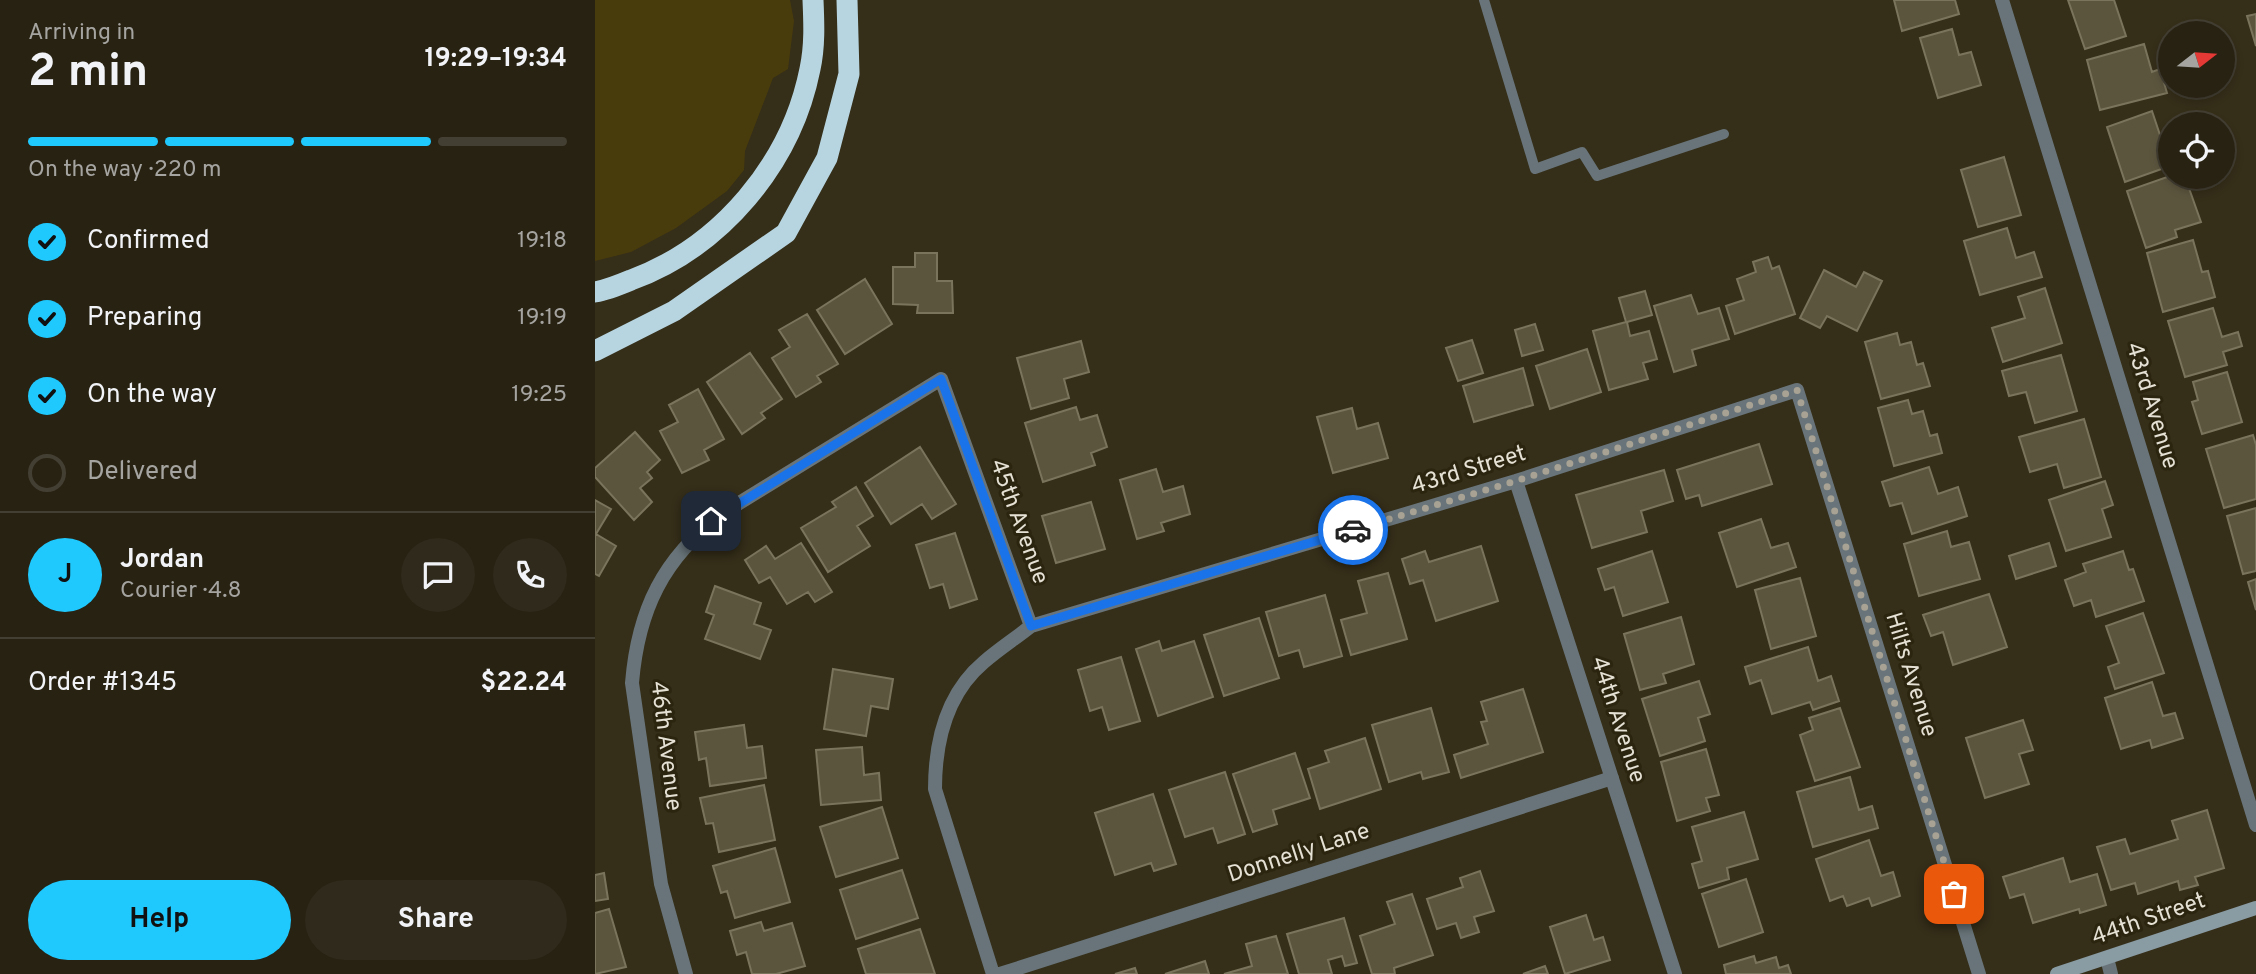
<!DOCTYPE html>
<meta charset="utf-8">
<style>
:root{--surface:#282213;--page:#302a1c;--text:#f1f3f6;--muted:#a5a4a0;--line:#443f33;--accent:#20c9fd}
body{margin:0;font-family:Overpass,sans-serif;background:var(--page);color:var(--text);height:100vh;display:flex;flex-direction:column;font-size:26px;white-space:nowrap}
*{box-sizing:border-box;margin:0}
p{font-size:23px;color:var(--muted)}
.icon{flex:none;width:38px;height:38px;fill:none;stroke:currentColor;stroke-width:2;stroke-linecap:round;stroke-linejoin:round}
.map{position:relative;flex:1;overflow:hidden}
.side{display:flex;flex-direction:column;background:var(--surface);width:595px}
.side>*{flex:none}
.needle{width:46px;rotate:73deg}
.controls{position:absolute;left:1563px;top:21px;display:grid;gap:14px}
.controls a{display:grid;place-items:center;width:77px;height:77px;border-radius:50%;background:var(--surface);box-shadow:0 4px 10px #0003,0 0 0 2px var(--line);font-size:35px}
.pin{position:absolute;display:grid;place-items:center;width:60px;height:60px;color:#fff;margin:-30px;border-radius:14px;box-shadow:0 4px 10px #0006}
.courier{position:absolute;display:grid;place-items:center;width:70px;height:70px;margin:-35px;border:5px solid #1a73e8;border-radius:50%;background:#fff;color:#222;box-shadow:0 2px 9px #0007}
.summary em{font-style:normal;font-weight:700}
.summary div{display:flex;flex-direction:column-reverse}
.summary{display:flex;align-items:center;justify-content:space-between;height:119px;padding:0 28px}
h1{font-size:46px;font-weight:700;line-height:52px}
.bar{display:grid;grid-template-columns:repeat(4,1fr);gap:10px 7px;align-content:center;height:84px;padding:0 28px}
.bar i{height:9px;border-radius:5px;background:var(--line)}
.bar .on{background:var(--accent)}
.bar p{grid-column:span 4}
.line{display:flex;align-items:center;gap:18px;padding:0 28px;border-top:2px solid var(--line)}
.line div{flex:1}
.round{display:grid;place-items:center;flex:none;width:74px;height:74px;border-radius:37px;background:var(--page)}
ol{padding:0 28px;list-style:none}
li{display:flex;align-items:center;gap:21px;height:77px}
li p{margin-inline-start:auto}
li .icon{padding:7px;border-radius:50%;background:var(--accent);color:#111;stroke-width:4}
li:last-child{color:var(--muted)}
li i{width:38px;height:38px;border:4px solid var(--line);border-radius:50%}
.primary-button{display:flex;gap:14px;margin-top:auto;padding:14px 28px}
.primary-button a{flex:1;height:80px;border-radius:42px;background:var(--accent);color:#111;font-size:28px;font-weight:700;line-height:80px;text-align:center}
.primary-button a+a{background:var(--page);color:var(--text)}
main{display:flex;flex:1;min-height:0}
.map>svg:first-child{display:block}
.green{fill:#493c0c}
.building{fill:#5c553e;stroke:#7b745c;stroke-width:2}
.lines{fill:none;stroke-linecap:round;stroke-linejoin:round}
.lane{stroke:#687479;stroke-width:10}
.street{stroke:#687479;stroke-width:14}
.secondary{stroke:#899ba3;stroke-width:14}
.highway{stroke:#b7d5e1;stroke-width:21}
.done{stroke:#a7a293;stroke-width:7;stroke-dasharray:0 12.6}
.route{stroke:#1a73e8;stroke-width:9}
.labels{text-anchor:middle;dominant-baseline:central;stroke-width:6;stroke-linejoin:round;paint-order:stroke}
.street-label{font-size:23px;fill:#e5e1d4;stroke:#2b240f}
</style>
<main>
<section class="side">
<div class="summary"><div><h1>2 min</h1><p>Arriving in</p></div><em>19:29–19:34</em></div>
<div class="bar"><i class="on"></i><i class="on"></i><i class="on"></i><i></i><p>On the way · 220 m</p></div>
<ol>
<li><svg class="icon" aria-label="check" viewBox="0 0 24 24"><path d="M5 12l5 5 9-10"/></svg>Confirmed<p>19:18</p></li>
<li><svg class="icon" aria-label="check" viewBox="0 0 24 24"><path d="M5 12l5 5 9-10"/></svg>Preparing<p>19:19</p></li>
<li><svg class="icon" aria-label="check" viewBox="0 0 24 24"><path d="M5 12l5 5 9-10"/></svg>On the way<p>19:25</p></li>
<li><i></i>Delivered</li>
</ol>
<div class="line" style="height:126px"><b class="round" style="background:var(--accent);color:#111">J</b><div><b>Jordan</b><p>Courier · 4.8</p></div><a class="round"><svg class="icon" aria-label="chat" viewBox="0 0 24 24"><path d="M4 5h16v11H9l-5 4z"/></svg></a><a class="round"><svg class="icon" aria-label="phone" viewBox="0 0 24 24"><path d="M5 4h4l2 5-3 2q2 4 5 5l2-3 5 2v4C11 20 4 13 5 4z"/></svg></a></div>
<div class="line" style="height:91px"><div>Order #1345</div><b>$22.24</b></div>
<div class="primary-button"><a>Help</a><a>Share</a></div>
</section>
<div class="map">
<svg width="1661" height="974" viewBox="0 0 1661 974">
<rect width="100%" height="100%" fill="#352e19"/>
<path class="green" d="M 0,0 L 195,0 L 199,21 L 193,69 L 178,78 L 150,151 L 149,170 L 132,191 L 81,228 L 36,252 L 0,261 Z"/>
<path class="building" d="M 1299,0 L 1360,0 L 1364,14 L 1307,31 Z
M 1473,0 L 1519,0 L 1531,36 L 1490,49 Z
M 1661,14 L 1661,46 L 1652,16 Z
M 1357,29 L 1364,55 L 1376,52 L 1386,85 L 1343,98 L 1325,38 Z
M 1549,44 L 1557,72 L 1565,69 L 1572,93 L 1505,110 L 1492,60 Z
M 1557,111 L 1567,141 L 1575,138 L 1575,166 L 1530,182 L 1512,127 Z
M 1409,157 L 1426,215 L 1383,227 L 1366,170 Z
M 1575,176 L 1590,177 L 1606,222 L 1580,230 L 1582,237 L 1551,248 L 1532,191 Z
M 1412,228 L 1421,258 L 1439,252 L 1447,277 L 1385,295 L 1369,241 Z
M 1598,240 L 1607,272 L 1613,271 L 1620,297 L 1568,312 L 1552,253 Z
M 320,253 L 342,253 L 342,281 L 357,281 L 358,313 L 322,313 L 323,305 L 298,304 L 298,267 L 320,267 Z
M 1173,257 L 1177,269 L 1184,266 L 1200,314 L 1140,334 L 1131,306 L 1149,300 L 1142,279 L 1161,272 L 1158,262 Z
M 1229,270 L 1261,287 L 1269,272 L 1287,281 L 1262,331 L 1232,316 L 1225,328 L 1205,318 Z
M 270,279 L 297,324 L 250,354 L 222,310 Z
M 1450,288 L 1467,343 L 1408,362 L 1397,328 L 1430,318 L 1423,297 Z
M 1050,291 L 1057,315 L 1032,322 L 1035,336 L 1054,331 L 1062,359 L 1048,363 L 1053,379 L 1014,390 L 998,331 L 1031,322 L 1024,298 Z
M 1096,295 L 1103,314 L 1124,308 L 1134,339 L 1097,350 L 1101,365 L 1079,372 L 1059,306 Z
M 1618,308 L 1627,337 L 1643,332 L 1647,346 L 1628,352 L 1632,365 L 1590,377 L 1573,321 Z
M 212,314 L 243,364 L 222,376 L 226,382 L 201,397 L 177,358 L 195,347 L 184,330 Z
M 940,324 L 948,350 L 927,356 L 920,330 Z
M 1302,333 L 1305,345 L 1316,342 L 1322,365 L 1328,363 L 1335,386 L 1286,399 L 1270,342 Z
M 877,340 L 888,373 L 863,381 L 851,348 Z
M 486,341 L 494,372 L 469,379 L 474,398 L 436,409 L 422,358 Z
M 992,349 L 1006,392 L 955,409 L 941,366 Z
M 155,353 L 187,399 L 166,413 L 170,418 L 147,434 L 112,382 Z
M 1466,355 L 1482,411 L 1440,423 L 1431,392 L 1414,396 L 1407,371 Z
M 928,368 L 938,405 L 879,422 L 868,386 Z
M 1632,372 L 1647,422 L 1607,434 L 1597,402 L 1603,400 L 1598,382 Z
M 103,389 L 129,439 L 109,450 L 114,460 L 87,473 L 65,431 L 83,422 L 74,405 Z
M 1313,400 L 1317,414 L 1328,411 L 1335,436 L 1342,434 L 1347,453 L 1299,466 L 1283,408 Z
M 481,407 L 485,420 L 502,415 L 512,447 L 496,453 L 500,465 L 448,482 L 430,423 Z
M 757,408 L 762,429 L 783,423 L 793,458 L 738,473 L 722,417 Z
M 1489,419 L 1506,477 L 1469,488 L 1462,464 L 1435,472 L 1424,437 Z
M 40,432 L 65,460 L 52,472 L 57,478 L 45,488 L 57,502 L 39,520 L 0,477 L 0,468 Z
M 1658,435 L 1661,445 L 1661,499 L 1629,508 L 1611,449 Z
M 1164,444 L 1177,484 L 1107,506 L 1104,495 L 1091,499 L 1082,470 Z
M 325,447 L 361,504 L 337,519 L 327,504 L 296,524 L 270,483 Z
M 1334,467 L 1343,494 L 1363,487 L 1372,516 L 1317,534 L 1307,503 L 1295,506 L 1287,482 Z
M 561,469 L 568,492 L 588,486 L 595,514 L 566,523 L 569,531 L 542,539 L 525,480 Z
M 1069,470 L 1078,501 L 1046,511 L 1052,532 L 997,548 L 981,495 Z
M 1510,481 L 1518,505 L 1507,509 L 1516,537 L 1471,551 L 1454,500 Z
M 261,487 L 278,516 L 262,526 L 275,546 L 233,572 L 206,528 L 241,507 L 237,502 Z
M 0,500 L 16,509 L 1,534 L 21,546 L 4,576 L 0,574 Z
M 496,502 L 510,549 L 461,563 L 447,516 Z
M 1661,508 L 1661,571 L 1648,574 L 1632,516 Z
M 1166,519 L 1176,548 L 1193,543 L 1201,567 L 1142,587 L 1124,533 Z
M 1352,531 L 1356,547 L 1374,542 L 1385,579 L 1324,596 L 1309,544 Z
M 360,533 L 382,599 L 355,608 L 348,584 L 335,588 L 321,545 Z
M 206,543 L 237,592 L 220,602 L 213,592 L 192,604 L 175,577 L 164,583 L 150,560 L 171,546 L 180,559 Z
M 1454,543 L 1461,566 L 1421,579 L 1414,556 Z
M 886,546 L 903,601 L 841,621 L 828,580 L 815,584 L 807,559 L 830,551 L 834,562 Z
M 1057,551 L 1073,602 L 1028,616 L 1019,587 L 1010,590 L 1003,569 Z
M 1528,551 L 1534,570 L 1538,569 L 1549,601 L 1501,617 L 1496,600 L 1479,606 L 1470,580 L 1491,572 L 1488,564 Z
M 793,573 L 812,639 L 756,655 L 746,620 L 772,613 L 763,581 Z
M 1205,578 L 1221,636 L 1176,649 L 1160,590 Z
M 1661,579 L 1661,610 L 1653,582 Z
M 120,586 L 166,603 L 159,624 L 176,630 L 165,659 L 110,639 L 119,615 L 111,612 Z
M 1394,594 L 1412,647 L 1358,665 L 1348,632 L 1336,636 L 1328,615 Z
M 730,595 L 747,656 L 709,667 L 704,650 L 684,656 L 671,612 Z
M 1548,613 L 1569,673 L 1520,689 L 1513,667 L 1524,663 L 1511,626 Z
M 1086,617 L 1099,664 L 1068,674 L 1071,683 L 1045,690 L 1029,634 Z
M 664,618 L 684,678 L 629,696 L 609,635 Z
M 564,641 L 567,651 L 599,641 L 618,697 L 563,716 L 541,649 Z
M 1213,647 L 1223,681 L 1236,676 L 1244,701 L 1218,710 L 1215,702 L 1177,714 L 1166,680 L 1155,684 L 1150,667 Z
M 526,657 L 545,721 L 514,730 L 507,707 L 495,711 L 483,670 Z
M 238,669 L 298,679 L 293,709 L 276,706 L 271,736 L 229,729 Z
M 1104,681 L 1115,714 L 1103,718 L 1110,741 L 1065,756 L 1047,699 Z
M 1557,682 L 1568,716 L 1580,713 L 1588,738 L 1557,748 L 1555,740 L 1526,749 L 1510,698 Z
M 928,689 L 948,752 L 866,778 L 859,755 L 893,744 L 886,722 L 892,721 L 886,702 Z
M 836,708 L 854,772 L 828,779 L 826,772 L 794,782 L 777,725 Z
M 1245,708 L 1265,767 L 1220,781 L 1205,735 L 1218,730 L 1214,718 Z
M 1428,720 L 1438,750 L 1424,754 L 1434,784 L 1390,798 L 1371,738 Z
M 149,725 L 152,748 L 167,746 L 171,778 L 115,786 L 111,758 L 104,760 L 100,732 Z
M 770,738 L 786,789 L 725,809 L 713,769 L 734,762 L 730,751 Z
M 267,747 L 269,775 L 284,773 L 286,800 L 226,805 L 221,750 Z
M 1111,749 L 1124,795 L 1111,798 L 1115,811 L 1082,821 L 1066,762 Z
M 700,753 L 715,798 L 678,810 L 682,824 L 658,832 L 638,774 Z
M 630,772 L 650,834 L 623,843 L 618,828 L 590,837 L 574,790 Z
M 1255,777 L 1264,810 L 1277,806 L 1283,828 L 1218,847 L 1202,792 Z
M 169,785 L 180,840 L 124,852 L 118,823 L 111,824 L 105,798 Z
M 558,794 L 581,864 L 559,871 L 556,863 L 520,875 L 500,813 Z
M 287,807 L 303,858 L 241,877 L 225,827 Z
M 1612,810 L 1629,868 L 1600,877 L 1603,885 L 1585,890 L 1583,881 L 1543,894 L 1540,883 L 1516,890 L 1502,847 L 1530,839 L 1535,854 L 1583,839 L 1577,821 Z
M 1149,812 L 1163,859 L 1132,868 L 1134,879 L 1104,888 L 1097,864 L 1107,861 L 1097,827 Z
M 1274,840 L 1286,876 L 1298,872 L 1305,896 L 1277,906 L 1274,898 L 1252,906 L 1248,896 L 1235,901 L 1221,859 Z
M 180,848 L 195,902 L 140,918 L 132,891 L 126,893 L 118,866 Z
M 1468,858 L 1475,882 L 1502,874 L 1511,905 L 1485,913 L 1484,909 L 1438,923 L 1429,894 L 1415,898 L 1408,877 Z
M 307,870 L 323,918 L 261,939 L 245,890 Z
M 885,871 L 899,911 L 879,917 L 884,932 L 866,938 L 861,923 L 842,929 L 832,899 L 868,887 L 865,878 Z
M 9,873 L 13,899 L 0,901 L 0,875 Z
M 1151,879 L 1168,932 L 1124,947 L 1107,894 Z
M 817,894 L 838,955 L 799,968 L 800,974 L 777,974 L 765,936 L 800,924 L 792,902 Z
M 14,909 L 31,967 L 0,974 L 0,913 Z
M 991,915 L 999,940 L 1008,937 L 1015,960 L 970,974 L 955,927 Z
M 749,918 L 762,963 L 750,966 L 747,956 L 733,960 L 737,974 L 704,974 L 692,934 Z
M 166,922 L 169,931 L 197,923 L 210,966 L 181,974 L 157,974 L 151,952 L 142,955 L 135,931 Z
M 325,929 L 340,974 L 271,974 L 263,949 Z
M 681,936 L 693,974 L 629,974 L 657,966 L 651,944 Z
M 1159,956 L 1161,963 L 1181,957 L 1184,968 L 1193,965 L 1196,974 L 1131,974 L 1129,965 Z
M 610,961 L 614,974 L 570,974 Z
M 950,966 L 953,974 L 928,974 Z
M 540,968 L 542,974 L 520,974 Z"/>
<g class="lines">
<path class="lane" d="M 889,0 L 940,169 L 987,152 L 1002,176 L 1129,134"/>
<path class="street" d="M 1407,0 L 1661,825
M 921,481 L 1080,974
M 1512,958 L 1516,974
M 91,974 L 66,884 L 37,683 C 43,610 68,558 128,513 L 346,379 L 436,626
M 398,974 L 340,789 C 340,741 351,694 389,662 C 404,649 421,638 436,626 L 921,481 L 1202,390 L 1384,974
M 405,974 L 1017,778"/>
<path class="secondary" d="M 1462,974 L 1661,908"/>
<path class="highway" d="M 0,292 C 12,290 24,285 36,280 C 126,247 196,164 215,69 C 220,46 219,23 218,0
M 0,351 L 79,311 L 191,233 L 232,158 L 254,74 L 252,0"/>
</g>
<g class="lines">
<path class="done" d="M 758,530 L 921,481 L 1202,390 L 1359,894"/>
<path class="route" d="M 116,521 L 346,379 L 436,626 L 758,530"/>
</g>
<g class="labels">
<g class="street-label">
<text transform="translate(1556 406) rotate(73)">43rd Avenue</text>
<text transform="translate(874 471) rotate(-17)">43rd Street</text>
<text transform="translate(423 522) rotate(70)">45th Avenue</text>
<text transform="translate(1315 675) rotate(73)">Hilts Avenue</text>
<text transform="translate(1022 720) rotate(72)">44th Avenue</text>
<text transform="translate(70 746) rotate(83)">46th Avenue</text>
<text transform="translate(704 854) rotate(-18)">Donnelly Lane</text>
<text transform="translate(1554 920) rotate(-19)">44th Street</text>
</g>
</g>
</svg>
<div class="controls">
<a><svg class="needle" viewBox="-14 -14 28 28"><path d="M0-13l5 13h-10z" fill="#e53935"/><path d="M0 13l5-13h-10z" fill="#a5a4a0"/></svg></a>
<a><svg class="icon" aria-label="locate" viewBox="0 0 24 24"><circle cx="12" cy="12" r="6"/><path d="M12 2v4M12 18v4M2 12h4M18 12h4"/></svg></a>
</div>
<div class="pin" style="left:1359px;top:894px;background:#ea580c"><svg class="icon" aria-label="bag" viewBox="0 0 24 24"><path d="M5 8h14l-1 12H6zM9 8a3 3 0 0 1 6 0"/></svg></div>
<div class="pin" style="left:116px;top:521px;background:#1f2937"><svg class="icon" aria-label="home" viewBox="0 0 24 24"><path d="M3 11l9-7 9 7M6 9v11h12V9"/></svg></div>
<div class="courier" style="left:758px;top:530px"><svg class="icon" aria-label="car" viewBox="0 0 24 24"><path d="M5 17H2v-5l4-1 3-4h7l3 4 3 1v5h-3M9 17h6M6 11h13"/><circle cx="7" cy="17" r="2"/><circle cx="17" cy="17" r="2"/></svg></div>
</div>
</main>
